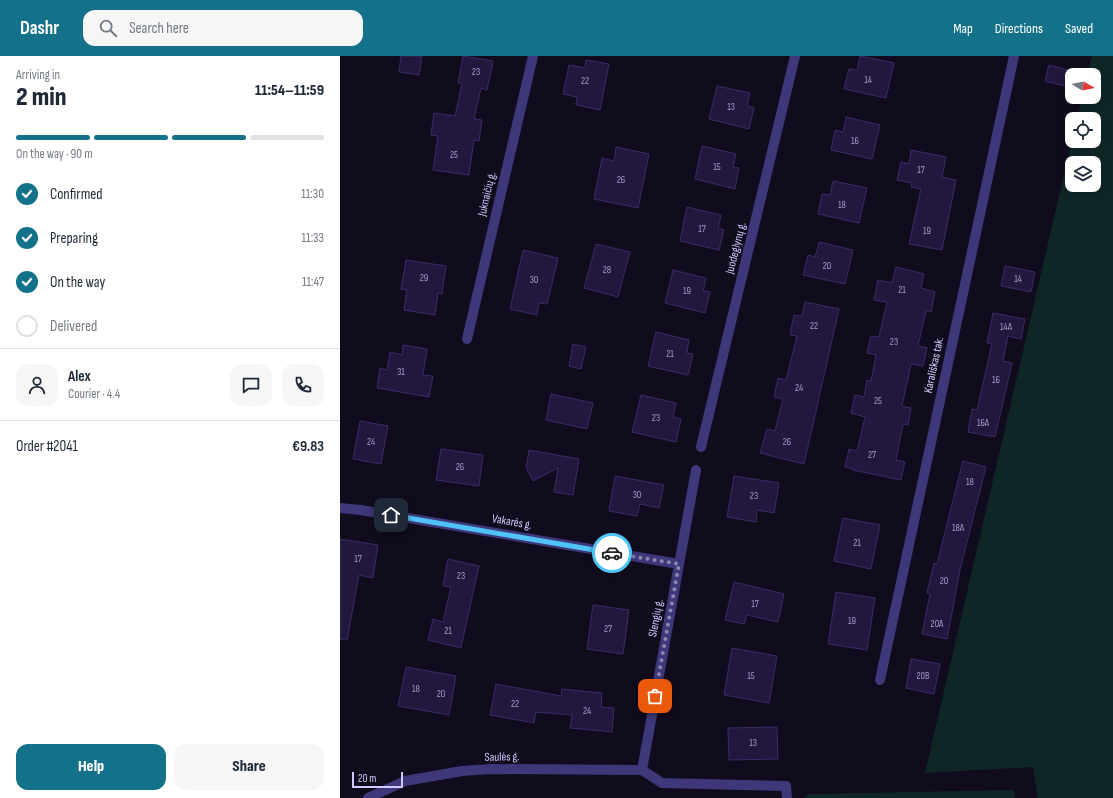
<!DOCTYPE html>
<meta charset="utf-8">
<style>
:root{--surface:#fff;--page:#f6f6f7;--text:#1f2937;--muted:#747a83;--line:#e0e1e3;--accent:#137289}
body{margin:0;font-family:"Sofia Sans Condensed",sans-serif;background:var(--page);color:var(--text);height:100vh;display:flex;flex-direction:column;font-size:15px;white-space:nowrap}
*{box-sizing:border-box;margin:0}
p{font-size:13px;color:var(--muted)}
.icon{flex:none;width:22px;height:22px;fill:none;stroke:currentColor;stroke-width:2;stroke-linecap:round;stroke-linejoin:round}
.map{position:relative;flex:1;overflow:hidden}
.panel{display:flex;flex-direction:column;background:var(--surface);width:340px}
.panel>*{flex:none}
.needle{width:26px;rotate:100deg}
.fabs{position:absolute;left:725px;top:12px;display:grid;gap:8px}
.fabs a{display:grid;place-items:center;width:36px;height:36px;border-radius:8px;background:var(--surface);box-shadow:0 2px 10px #0003;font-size:20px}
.scale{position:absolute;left:12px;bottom:10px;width:51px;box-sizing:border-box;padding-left:4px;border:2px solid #d2c9fe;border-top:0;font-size:11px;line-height:14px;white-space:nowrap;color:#d2c9fe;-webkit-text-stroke:3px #100c1d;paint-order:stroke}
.pin{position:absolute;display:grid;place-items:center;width:34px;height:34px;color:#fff;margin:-17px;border-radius:8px;box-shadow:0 2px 6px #0006}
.courier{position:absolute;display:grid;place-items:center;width:40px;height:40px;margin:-20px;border:3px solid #4fc3f7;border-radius:50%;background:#fff;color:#222;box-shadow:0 1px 5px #0007}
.overview em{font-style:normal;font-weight:800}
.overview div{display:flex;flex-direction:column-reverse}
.overview{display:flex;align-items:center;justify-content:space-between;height:68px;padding:0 16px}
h1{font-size:26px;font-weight:800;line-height:30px}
.bar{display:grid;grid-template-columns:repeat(4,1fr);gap:6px 4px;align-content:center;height:48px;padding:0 16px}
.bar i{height:5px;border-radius:3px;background:var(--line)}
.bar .current{background:var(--accent)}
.bar p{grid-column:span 4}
.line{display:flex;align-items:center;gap:10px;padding:0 16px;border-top:1px solid var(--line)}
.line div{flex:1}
.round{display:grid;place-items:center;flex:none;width:42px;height:42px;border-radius:12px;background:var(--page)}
ol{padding:0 16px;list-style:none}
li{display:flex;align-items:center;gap:12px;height:44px}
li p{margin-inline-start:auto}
li .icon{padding:4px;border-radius:50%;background:var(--accent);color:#fff;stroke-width:4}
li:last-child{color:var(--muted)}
li i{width:22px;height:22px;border:2px solid var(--line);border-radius:50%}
.action{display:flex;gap:8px;margin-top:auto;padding:8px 16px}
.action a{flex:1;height:46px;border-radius:12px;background:var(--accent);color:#fff;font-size:16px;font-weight:800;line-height:46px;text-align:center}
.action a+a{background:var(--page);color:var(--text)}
header{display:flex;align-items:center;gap:24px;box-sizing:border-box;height:56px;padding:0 20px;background:var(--accent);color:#fff}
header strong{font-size:19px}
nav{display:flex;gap:22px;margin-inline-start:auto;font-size:14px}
.search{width:280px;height:36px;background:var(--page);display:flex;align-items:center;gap:10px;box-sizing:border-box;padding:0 14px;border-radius:12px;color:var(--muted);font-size:15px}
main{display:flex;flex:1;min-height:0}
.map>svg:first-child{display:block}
.grass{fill:#0f2627;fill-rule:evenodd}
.building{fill:#22183d;stroke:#3a2b69}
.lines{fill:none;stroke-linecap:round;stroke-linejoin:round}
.minor{stroke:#3e387b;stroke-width:10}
.done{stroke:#8e87af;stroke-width:4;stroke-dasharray:0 7.2}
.route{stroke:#4fc3f7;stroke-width:5}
.labels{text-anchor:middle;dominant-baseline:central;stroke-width:3;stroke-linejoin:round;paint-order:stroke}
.number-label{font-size:10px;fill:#a69dce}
.street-label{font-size:12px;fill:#d2c9fe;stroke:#100c1d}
</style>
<header>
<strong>Dashr</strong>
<div class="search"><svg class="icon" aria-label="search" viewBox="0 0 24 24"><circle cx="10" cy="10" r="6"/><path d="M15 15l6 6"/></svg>Search here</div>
<nav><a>Map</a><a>Directions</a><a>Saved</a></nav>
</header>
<main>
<section class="panel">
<div class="overview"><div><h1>2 min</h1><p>Arriving in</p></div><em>11:54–11:59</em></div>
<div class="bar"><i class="current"></i><i class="current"></i><i class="current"></i><i></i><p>On the way · 90 m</p></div>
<ol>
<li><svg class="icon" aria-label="check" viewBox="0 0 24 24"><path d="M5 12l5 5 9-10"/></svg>Confirmed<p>11:30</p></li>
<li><svg class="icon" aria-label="check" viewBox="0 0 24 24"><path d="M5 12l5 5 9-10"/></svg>Preparing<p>11:33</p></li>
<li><svg class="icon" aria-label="check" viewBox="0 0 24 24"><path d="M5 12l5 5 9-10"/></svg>On the way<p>11:47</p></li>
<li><i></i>Delivered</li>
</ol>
<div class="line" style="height:72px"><a class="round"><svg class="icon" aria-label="person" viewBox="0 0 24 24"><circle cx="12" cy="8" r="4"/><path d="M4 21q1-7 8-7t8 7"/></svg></a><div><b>Alex</b><p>Courier · 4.4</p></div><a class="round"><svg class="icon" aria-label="chat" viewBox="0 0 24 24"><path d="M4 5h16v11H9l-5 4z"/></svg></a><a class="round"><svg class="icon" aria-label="phone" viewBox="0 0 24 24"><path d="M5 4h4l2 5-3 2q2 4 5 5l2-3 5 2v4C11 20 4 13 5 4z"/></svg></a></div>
<div class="line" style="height:52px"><div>Order #2041</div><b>€9.83</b></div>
<div class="action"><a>Help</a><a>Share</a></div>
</section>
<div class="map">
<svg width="773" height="742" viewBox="0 0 773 742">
<rect width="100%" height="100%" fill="#100c1d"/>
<path class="grass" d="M 752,0 L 773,0 L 773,742 L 698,742 L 693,711 L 585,717 L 732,84 L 754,85 L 754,63 L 737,63 L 742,41 L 754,41 L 754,19 L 747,19 ZM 732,107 L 754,107 L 754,129 L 732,129 Z
M 674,734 L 675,742 L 464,742 L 470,738 Z"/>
<path class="building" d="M 61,0 L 82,0 L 79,19 L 59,16 Z
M 123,0 L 153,5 L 147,34 L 141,32 L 134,63 L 142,64 L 139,85 L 134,84 L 129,119 L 93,114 L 98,80 L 91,79 L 94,57 L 115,60 L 122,28 L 118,27 Z
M 520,0 L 554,7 L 546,42 L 504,33 L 509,13 L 517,14 Z
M 246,4 L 269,8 L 260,54 L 236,49 L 237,41 L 223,38 L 229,9 L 245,12 Z
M 709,9 L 732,15 L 732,32 L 705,25 Z
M 377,30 L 410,37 L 407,50 L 414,52 L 409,73 L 369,63 Z
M 506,61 L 540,69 L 532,103 L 491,94 L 495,74 L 503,76 Z
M 362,90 L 396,98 L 393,111 L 399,112 L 395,133 L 355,123 Z
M 276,91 L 309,98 L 298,152 L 254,143 L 262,102 L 274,105 Z
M 571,94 L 606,101 L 602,121 L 616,124 L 602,194 L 569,188 L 581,133 L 571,131 L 572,127 L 557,124 L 561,106 L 569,108 Z
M 493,125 L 527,132 L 519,167 L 478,158 L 482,138 L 490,139 Z
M 347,151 L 381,159 L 378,172 L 384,174 L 379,194 L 340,185 Z
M 479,186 L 513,194 L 505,228 L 463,219 L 468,199 L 475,201 Z
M 256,188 L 290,196 L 278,241 L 244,232 Z
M 183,194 L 218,202 L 207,248 L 199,247 L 197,259 L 170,253 Z
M 66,204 L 106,210 L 102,238 L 98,237 L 95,259 L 64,254 L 67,234 L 61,233 Z
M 665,210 L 695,216 L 691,236 L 661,230 Z
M 556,211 L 584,218 L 581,232 L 595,236 L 591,256 L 586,255 L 578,290 L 587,292 L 583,310 L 571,308 L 562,350 L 571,352 L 568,369 L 563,368 L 556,404 L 565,406 L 561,424 L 513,414 L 514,413 L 505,411 L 509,393 L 517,395 L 525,361 L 511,357 L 515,339 L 524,341 L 527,324 L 531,325 L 536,299 L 527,297 L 531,280 L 539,281 L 547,246 L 534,244 L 538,224 L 552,227 Z
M 333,214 L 366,222 L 363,235 L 370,236 L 365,257 L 325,247 Z
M 465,246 L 499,253 L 464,408 L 420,397 L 427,373 L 435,375 L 443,343 L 434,341 L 438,322 L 446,324 L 457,280 L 450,279 L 454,259 L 462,260 Z
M 653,257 L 685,263 L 681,283 L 668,280 L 663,305 L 672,307 L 655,381 L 628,376 L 632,353 L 637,354 L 652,288 L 647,287 Z
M 316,276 L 349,284 L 347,297 L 353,298 L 348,319 L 308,310 Z
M 233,288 L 246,291 L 241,313 L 229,310 Z
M 63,289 L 87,293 L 83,319 L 93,320 L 89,341 L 37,332 L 40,312 L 47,314 L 50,296 L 62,299 Z
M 211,338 L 253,347 L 247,373 L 206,364 Z
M 301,339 L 336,347 L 333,361 L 341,363 L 336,386 L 292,376 Z
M 20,365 L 48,370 L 41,408 L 13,403 Z
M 101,393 L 143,399 L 139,430 L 96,424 Z
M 189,394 L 239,403 L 233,439 L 214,436 L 218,412 L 193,425 L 186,412 Z
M 623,405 L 646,411 L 620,514 L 607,583 L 582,578 L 590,538 L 587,537 L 594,507 L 597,508 Z
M 275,420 L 324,429 L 319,452 L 300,448 L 297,460 L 269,455 Z
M 394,420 L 439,427 L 434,457 L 417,454 L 416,466 L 387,461 Z
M 503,462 L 540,469 L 531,513 L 494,505 Z
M 0,483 L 38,489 L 33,522 L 19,519 L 7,584 L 0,583 Z
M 108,503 L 139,510 L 121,592 L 88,584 L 93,563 L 103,566 L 111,531 L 103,530 Z
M 394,526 L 444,538 L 438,566 L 407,559 L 404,568 L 385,564 Z
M 496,536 L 535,542 L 527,594 L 488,588 Z
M 253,549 L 289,554 L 283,598 L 247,593 Z
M 392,592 L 437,600 L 429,647 L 384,639 Z
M 571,603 L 600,608 L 594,638 L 566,632 Z
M 66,611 L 116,620 L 109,659 L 58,650 Z
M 156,628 L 221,640 L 222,633 L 262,637 L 261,651 L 274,652 L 272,676 L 230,672 L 232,659 L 196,656 L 194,667 L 150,659 Z
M 437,671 L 438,703 L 389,704 L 388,672 Z"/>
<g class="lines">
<path class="minor" d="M 127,283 L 193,0
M 361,391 L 455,0
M 0,452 L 21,454 L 339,508
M 540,624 L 674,0
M 302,714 L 356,414
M 302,714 L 322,727 L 446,730 L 447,742
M 28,742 L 65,725 L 122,715 L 150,713 L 302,714"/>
</g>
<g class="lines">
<path class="done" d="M 272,497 L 339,508 L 315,640"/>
<path class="route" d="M 51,459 L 272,497"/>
</g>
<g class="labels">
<g class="number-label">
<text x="136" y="16">23</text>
<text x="528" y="24">14</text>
<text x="245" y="25">22</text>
<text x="391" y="51">13</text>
<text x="515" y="85">16</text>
<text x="114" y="99">25</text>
<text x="377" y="111">15</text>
<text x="581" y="114">17</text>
<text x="281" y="124">26</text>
<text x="502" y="149">18</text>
<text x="362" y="173">17</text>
<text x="587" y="175">19</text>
<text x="487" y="210">20</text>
<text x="267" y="214">28</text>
<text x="84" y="222">29</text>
<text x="678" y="223">14</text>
<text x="194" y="224">30</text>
<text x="562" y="234">21</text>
<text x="347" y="235">19</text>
<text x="474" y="270">22</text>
<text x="666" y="271">14A</text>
<text x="554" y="286">23</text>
<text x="330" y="298">21</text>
<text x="61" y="316">31</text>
<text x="656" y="324">16</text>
<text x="459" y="332">24</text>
<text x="538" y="345">25</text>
<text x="316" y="362">23</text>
<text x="643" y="367">16A</text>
<text x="31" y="386">24</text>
<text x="447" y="386">26</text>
<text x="532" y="399">27</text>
<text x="120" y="411">26</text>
<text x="630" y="426">18</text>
<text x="297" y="439">30</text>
<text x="414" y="440">23</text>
<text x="618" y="472">18A</text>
<text x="517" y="487">21</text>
<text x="18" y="503">17</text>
<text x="121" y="520">23</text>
<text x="604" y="525">20</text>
<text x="415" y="548">17</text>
<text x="512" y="565">19</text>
<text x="597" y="568">20A</text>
<text x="268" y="573">27</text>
<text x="108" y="575">21</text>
<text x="411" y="620">15</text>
<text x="583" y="620">20B</text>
<text x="76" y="633">18</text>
<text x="101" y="638">20</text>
<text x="175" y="648">22</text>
<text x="247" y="655">24</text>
<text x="413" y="687">13</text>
</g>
<g class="street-label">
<text transform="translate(147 138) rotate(-77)">Juknaičių g.</text>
<text transform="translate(396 192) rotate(-76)">Juodeglynų g.</text>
<text transform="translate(594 309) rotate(-78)">Karališkas tak.</text>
<text transform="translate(172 466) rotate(10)">Vakarės g.</text>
<text transform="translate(316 562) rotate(-80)">Slengių g.</text>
<text transform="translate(162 701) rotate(-1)">Saulės g.</text>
</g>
</g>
</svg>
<div class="fabs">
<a><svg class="needle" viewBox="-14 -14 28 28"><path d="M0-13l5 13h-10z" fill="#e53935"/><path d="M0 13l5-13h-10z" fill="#747a83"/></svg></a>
<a><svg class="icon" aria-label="locate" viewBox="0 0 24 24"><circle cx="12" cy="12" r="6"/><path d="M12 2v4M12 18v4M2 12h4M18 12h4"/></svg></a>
<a><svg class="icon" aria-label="layers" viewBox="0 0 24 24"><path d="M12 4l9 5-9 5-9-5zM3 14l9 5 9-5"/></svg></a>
</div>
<div class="scale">20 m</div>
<div class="pin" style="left:315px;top:640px;background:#ea580c"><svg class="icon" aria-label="bag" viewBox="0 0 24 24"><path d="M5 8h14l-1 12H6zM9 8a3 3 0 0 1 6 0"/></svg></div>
<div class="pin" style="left:51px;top:459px;background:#1f2937"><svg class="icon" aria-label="home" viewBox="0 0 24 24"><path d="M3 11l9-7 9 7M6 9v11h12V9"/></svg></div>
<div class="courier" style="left:272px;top:497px"><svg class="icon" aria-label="car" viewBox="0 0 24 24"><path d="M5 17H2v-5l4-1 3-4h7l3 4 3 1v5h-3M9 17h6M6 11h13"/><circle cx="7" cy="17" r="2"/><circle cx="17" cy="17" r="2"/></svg></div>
</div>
</main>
